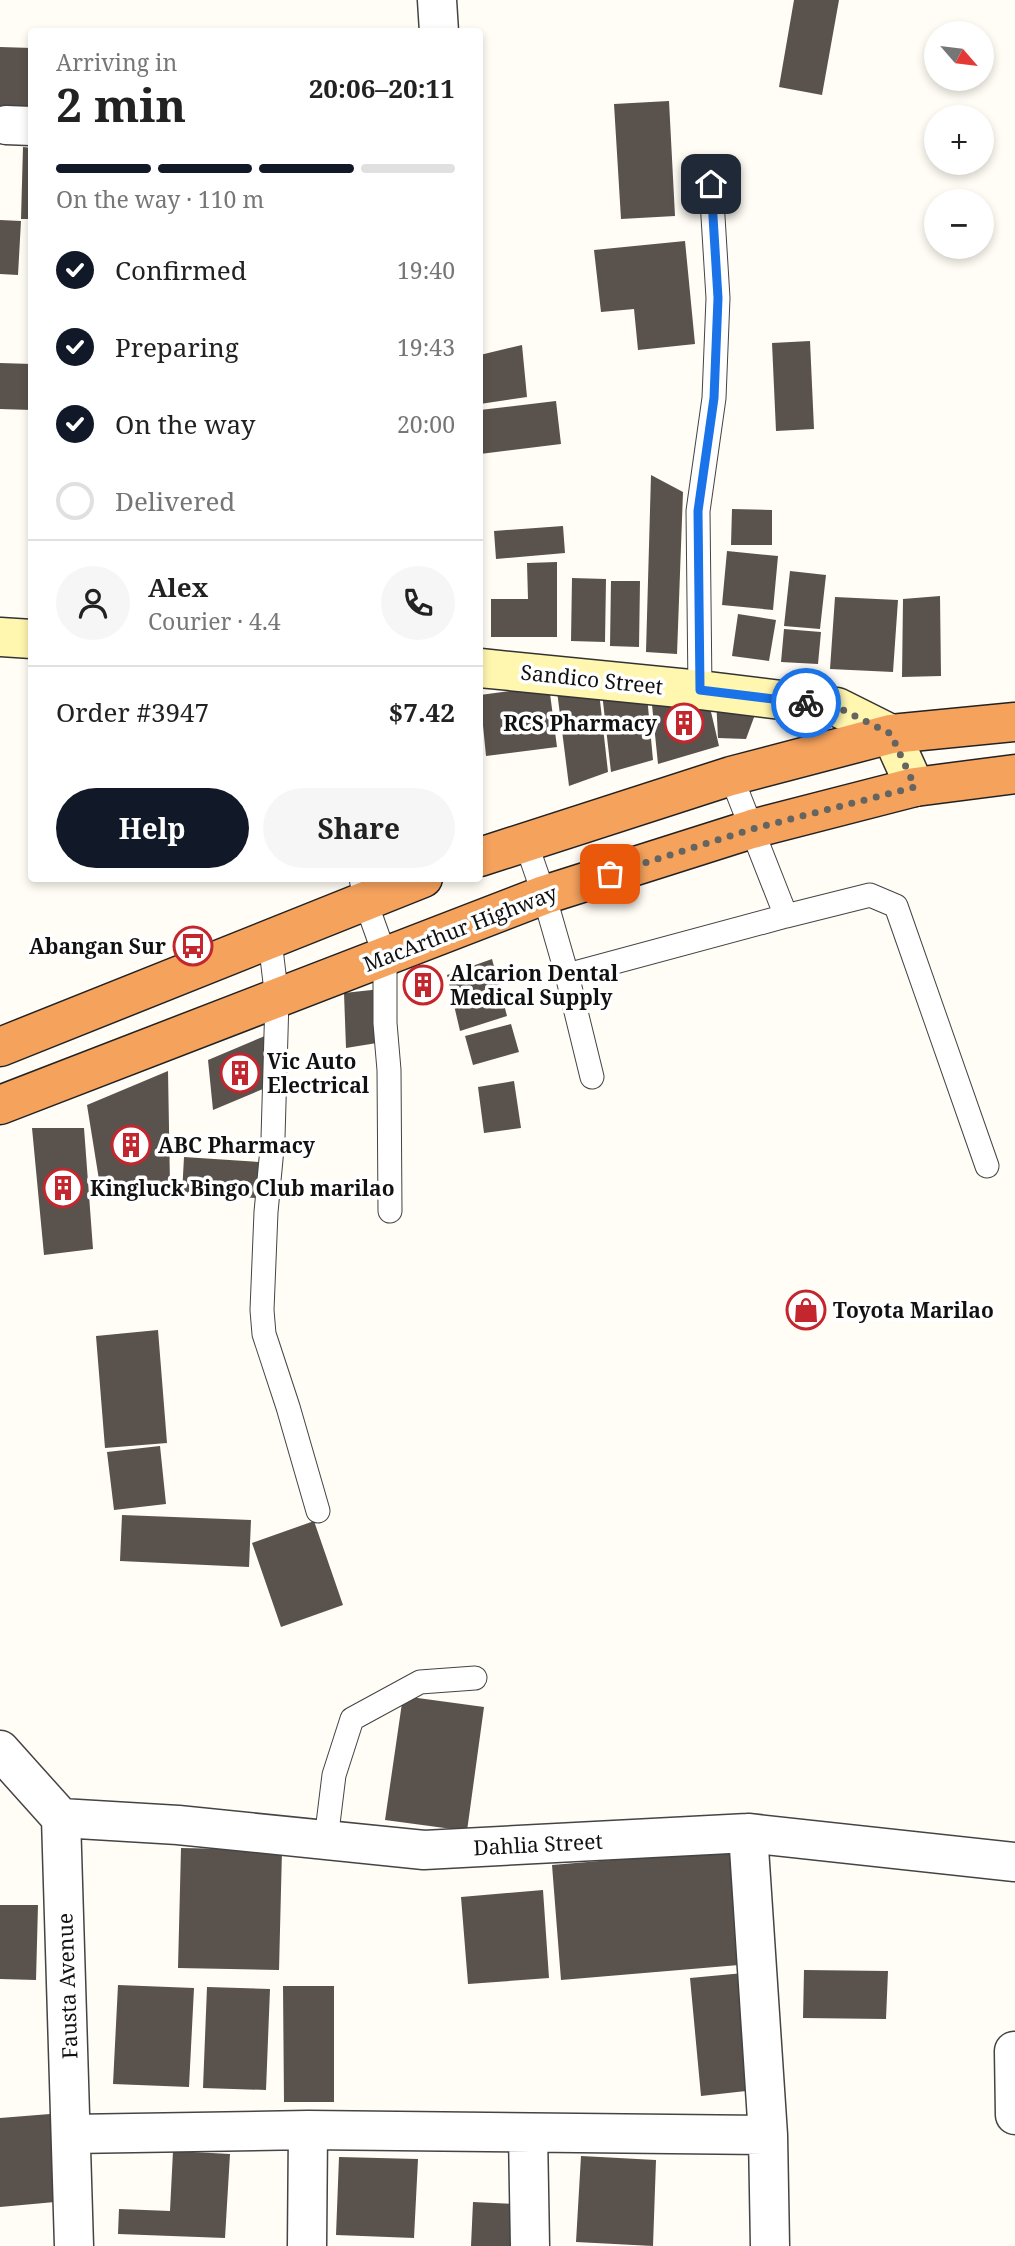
<!DOCTYPE html>
<meta charset="utf-8">
<style>
:root{--surface:#fff;--page:#f6f6f6;--text:#222;--muted:#767676;--line:#e0e0e0;--accent:#111827}
body{margin:0;font-family:"Noto Serif",serif;background:var(--page);color:var(--text);height:100vh;display:flex;flex-direction:column;font-size:26px;white-space:nowrap}
*{box-sizing:border-box;margin:0}
p{font-size:23px;color:var(--muted)}
.icon{flex:none;width:38px;height:38px;fill:none;stroke:currentColor;stroke-width:2;stroke-linecap:round;stroke-linejoin:round}
.map{position:relative;flex:1;overflow:hidden}
.side{position:absolute;left:28px;top:28px;width:455px;height:854px;display:flex;flex-direction:column;background:var(--surface);border-radius:7px;box-shadow:0 4px 10px #0003}
.side>*{flex:none}
.needle{width:46px;rotate:118deg}
.controls{position:absolute;left:924px;top:21px;display:grid;gap:14px}
.controls a{display:grid;place-items:center;width:70px;height:70px;border-radius:50%;background:var(--surface);box-shadow:0 4px 10px #0003;font-size:35px}
.pin{position:absolute;display:grid;place-items:center;width:60px;height:60px;color:#fff;margin:-30px;border-radius:14px;box-shadow:0 4px 10px #0006}
.courier{position:absolute;display:grid;place-items:center;width:70px;height:70px;margin:-35px;border:5px solid #1a73e8;border-radius:50%;background:#fff;color:#222;box-shadow:0 2px 9px #0007}
.head em{font-style:normal;font-weight:700}
.head div{display:flex;flex-direction:column-reverse}
.head{display:flex;align-items:center;justify-content:space-between;height:119px;padding:0 28px}
h1{font-size:46px;font-weight:700;line-height:52px}
.bar{display:grid;grid-template-columns:repeat(4,1fr);gap:10px 7px;align-content:center;height:84px;padding:0 28px}
.bar i{height:9px;border-radius:5px;background:var(--line)}
.bar .on{background:var(--accent)}
.bar p{grid-column:span 4}
.line{display:flex;align-items:center;gap:18px;padding:0 28px;border-top:2px solid var(--line)}
.line div{flex:1}
.round{display:grid;place-items:center;flex:none;width:74px;height:74px;border-radius:37px;background:var(--page)}
ol{padding:0 28px;list-style:none}
li{display:flex;align-items:center;gap:21px;height:77px}
li p{margin-inline-start:auto}
li .icon{padding:7px;border-radius:50%;background:var(--accent);color:#fff;stroke-width:4}
li:last-child{color:var(--muted)}
li i{width:38px;height:38px;border:4px solid var(--line);border-radius:50%}
.primary-button{display:flex;gap:14px;margin-top:auto;padding:14px 28px}
.primary-button a{flex:1;height:80px;border-radius:42px;background:var(--accent);color:#fff;font-size:28px;font-weight:700;line-height:80px;text-align:center}
.primary-button a+a{background:var(--page);color:var(--text)}
.map>svg:first-child{display:block}
.building{fill:#5a524d}
.lines{fill:none;stroke-linecap:round;stroke-linejoin:round}
.lane-casing{stroke:#444;stroke-width:25}
.street-casing{stroke:#444;stroke-width:41}
.secondary-casing{stroke:#333;stroke-width:41}
.highway-casing{stroke:#222;stroke-width:41}
.lane{stroke:#fff;stroke-width:23}
.street{stroke:#fff;stroke-width:38}
.secondary{stroke:#fff6b0;stroke-width:38}
.highway{stroke:#f5a25d;stroke-width:38}
.done{stroke:#646461;stroke-width:7;stroke-dasharray:0 12.6}
.route{stroke:#1a73e8;stroke-width:9}
.labels{text-anchor:middle;dominant-baseline:central;stroke-width:7;stroke-linejoin:round;paint-order:stroke}
.street-label{font-size:21px;fill:#111;stroke:#fff}
.poi-label{font-size:21px;font-weight:bold;fill:#111;stroke:#fff;text-anchor:start}
</style>
<div class="map">
<svg width="1015" height="2246" viewBox="0 0 1015 2246">
<rect width="100%" height="100%" fill="#fffdf5"/>
<path class="building" d="M 794,0 L 839,0 L 822,95 L 779,87 Z
M 0,47 L 32,48 L 32,115 L 0,113 Z
M 669,101 L 675,216 L 621,219 L 614,104 Z
M 23,147 L 32,148 L 32,219 L 21,219 Z
M 0,220 L 21,221 L 18,275 L 0,274 Z
M 685,241 L 695,344 L 638,350 L 634,309 L 601,312 L 594,250 Z
M 810,341 L 814,429 L 776,431 L 772,343 Z
M 522,345 L 527,397 L 480,404 L 480,355 Z
M 0,363 L 32,364 L 32,410 L 0,409 Z
M 556,401 L 561,444 L 480,454 L 480,410 Z
M 651,475 L 683,492 L 677,654 L 646,652 Z
M 732,509 L 772,510 L 772,545 L 731,545 Z
M 563,526 L 565,553 L 496,559 L 494,531 Z
M 727,551 L 778,556 L 773,610 L 722,605 Z
M 557,562 L 557,637 L 491,637 L 491,599 L 528,599 L 527,563 Z
M 790,571 L 826,575 L 820,629 L 784,626 Z
M 572,578 L 606,579 L 605,642 L 571,641 Z
M 611,581 L 640,581 L 639,647 L 610,646 Z
M 940,596 L 941,676 L 902,677 L 903,599 Z
M 835,597 L 898,600 L 893,672 L 830,669 Z
M 738,614 L 776,620 L 769,661 L 732,656 Z
M 784,629 L 821,632 L 818,664 L 781,662 Z
M 549,686 L 557,747 L 486,756 L 480,695 Z
M 557,691 L 599,692 L 608,772 L 569,786 Z
M 602,693 L 647,696 L 653,760 L 611,772 Z
M 651,695 L 708,699 L 719,746 L 658,764 Z
M 716,699 L 760,701 L 746,739 L 718,738 Z
M 492,959 L 507,1016 L 460,1031 L 447,975 Z
M 429,968 L 438,993 L 415,998 L 410,977 Z
M 381,989 L 383,1042 L 346,1048 L 344,993 Z
M 511,1024 L 519,1052 L 473,1065 L 465,1036 Z
M 272,1033 L 270,1086 L 213,1110 L 208,1060 Z
M 168,1071 L 170,1185 L 100,1186 L 87,1105 Z
M 514,1081 L 521,1128 L 484,1133 L 478,1087 Z
M 32,1128 L 84,1128 L 93,1249 L 44,1255 Z
M 184,1157 L 259,1162 L 257,1198 L 182,1194 Z
M 158,1330 L 167,1443 L 105,1448 L 96,1336 Z
M 160,1446 L 166,1504 L 114,1510 L 107,1452 Z
M 122,1515 L 251,1520 L 249,1567 L 120,1561 Z
M 314,1521 L 343,1605 L 281,1627 L 252,1543 Z
M 403,1696 L 484,1707 L 467,1831 L 385,1820 Z
M 181,1848 L 282,1850 L 279,1970 L 178,1968 Z
M 730,1850 L 739,1965 L 561,1980 L 552,1865 Z
M 543,1890 L 549,1978 L 468,1984 L 461,1897 Z
M 0,1905 L 38,1905 L 36,1980 L 0,1979 Z
M 804,1970 L 888,1971 L 886,2019 L 803,2018 Z
M 744,1973 L 755,2090 L 701,2096 L 690,1978 Z
M 118,1985 L 194,1988 L 189,2087 L 113,2084 Z
M 283,1986 L 334,1986 L 334,2102 L 284,2102 Z
M 207,1987 L 270,1989 L 266,2090 L 203,2088 Z
M 50,2114 L 55,2202 L 0,2207 L 0,2118 Z
M 173,2151 L 230,2154 L 225,2238 L 118,2234 L 119,2209 L 170,2211 Z
M 581,2156 L 656,2160 L 653,2246 L 576,2242 Z
M 339,2157 L 418,2159 L 414,2238 L 336,2235 Z
M 473,2202 L 515,2204 L 513,2246 L 471,2246 Z"/>
<g class="lines">
<defs>
<path id="lane" d="M 700,690 L 698,511 L 714,398 L 718,298 L 711,184
M 526,843 L 544,895 L 567,975 L 786,916 L 731,776
M 361,878 L 365,900 L 385,956 L 385,1023 L 389,1070 L 390,1211
M 786,916 L 870,895 L 896,906 L 987,1166
M 270,941 L 277,999 L 273,1138 L 266,1212 L 262,1310 L 264,1334 L 288,1407 L 318,1511
M 567,975 L 592,1077
M 326,1840 L 334,1775 L 352,1719 L 420,1682 L 475,1678"/>
<path id="street" d="M 437,0 L 439,32
M 6,125 L 32,126
M 0,1750 L 61,1818 L 74,2246
M 61,1818 L 178,1825 L 424,1850 L 748,1833 L 1015,1862
M 748,1833 L 768,2135 L 770,2246
M 1014,2051 L 1015,2115
M 528,2133 L 530,2246
M 72,2134 L 308,2130 L 768,2135
M 307,2246 L 308,2130"/>
<path id="secondary" d="M 0,637 L 32,639
M 480,668 L 700,690 L 837,707 L 891,734 L 915,787"/>
<path id="highway" d="M 480,857 L 731,776 L 891,734 L 1015,722
M 0,1047 L 423,878
M 0,1105 L 544,895 L 752,829 L 915,787 L 1015,774"/>
</defs>
<use href="#lane" class="lane-casing"/>
<use href="#street" class="street-casing"/>
<use href="#secondary" class="secondary-casing"/>
<use href="#highway" class="highway-casing"/>
<use href="#lane" class="lane"/>
<use href="#street" class="street"/>
<use href="#secondary" class="secondary"/>
<use href="#highway" class="highway"/>
</g>
<g class="lines">
<path class="done" d="M 610,874 L 752,829 L 915,787 L 891,734 L 837,707 L 806,703"/>
<path class="route" d="M 711,184 L 718,298 L 714,398 L 698,511 L 700,690 L 806,703"/>
</g>
<defs>
<symbol id="building-ring" viewBox="-11 -11 22 22"><circle r="9.5" fill="#fff" stroke="#c4262e" stroke-width="1.5"/><path d="M-4-6H4V6H1V3H-1V6H-4ZM-2.5-4.3h1.7v1.8h-1.7ZM.8-4.3h1.7v1.8H.8ZM-2.5-1h1.7V.8h-1.7ZM.8-1h1.7V.8H.8Z" fill="#c4262e"/></symbol>
<symbol id="bus-ring" viewBox="-11 -11 22 22"><circle r="9.5" fill="#fff" stroke="#c4262e" stroke-width="1.5"/><path d="M-5-6H5V4H4V6H2V4H-2V6H-4V4H-5ZM-3.5-4V0h7V-4ZM-3.5 1.2v1.5H-2V1.2ZM2 1.2v1.5H3.5V1.2Z" fill="#c4262e"/></symbol>
<symbol id="shop-ring" viewBox="-11 -11 22 22"><circle r="9.5" fill="#fff" stroke="#c4262e" stroke-width="1.5"/><path d="M-5-2.5h2.3a2.7 3.5 0 0 1 5.4 0H5L5.5 6h-11ZM-1.5-2.5h3a1.5 2.3 0 0 0-3 0Z" fill="#c4262e"/></symbol>
</defs>
<g fill-rule="evenodd">
<use href="#building-ring" x="662" y="701" width="44" height="44"/>
<use href="#bus-ring" x="171" y="924" width="44" height="44"/>
<use href="#building-ring" x="401" y="963" width="44" height="44"/>
<use href="#building-ring" x="218" y="1051" width="44" height="44"/>
<use href="#building-ring" x="109" y="1123" width="44" height="44"/>
<use href="#building-ring" x="41" y="1166" width="44" height="44"/>
<use href="#shop-ring" x="784" y="1288" width="44" height="44"/>
</g>
<g class="labels">
<g class="street-label">
<text transform="translate(592 679) rotate(6)">Sandico Street</text>
<text transform="translate(460 928) rotate(-21)">MacArthur Highway</text>
<text transform="translate(538 1844) rotate(-3)">Dahlia Street</text>
<text transform="translate(67 1986) rotate(-92)">Fausta Avenue</text>
</g>
<g class="poi-label">
<text x="657" y="723" text-anchor="end">RCS Pharmacy</text>
<text x="166" y="946" text-anchor="end">Abangan Sur</text>
<text x="450" y="973">Alcarion Dental<tspan x="450" dy="24">Medical Supply</tspan></text>
<text x="267" y="1061">Vic Auto<tspan x="267" dy="24">Electrical</tspan></text>
<text x="158" y="1145">ABC Pharmacy</text>
<text x="90" y="1188">Kingluck Bingo Club marilao</text>
<text x="833" y="1310">Toyota Marilao</text>
</g>
</g>
</svg>
<div class="controls">
<a><svg class="needle" viewBox="-14 -14 28 28"><path d="M0-13l5 13h-10z" fill="#e53935"/><path d="M0 13l5-13h-10z" fill="#767676"/></svg></a>
<a>+</a>
<a>−</a>
</div>
<div class="pin" style="left:610px;top:874px;background:#ea580c"><svg class="icon" aria-label="bag" viewBox="0 0 24 24"><path d="M5 8h14l-1 12H6zM9 8a3 3 0 0 1 6 0"/></svg></div>
<div class="pin" style="left:711px;top:184px;background:#1f2937"><svg class="icon" aria-label="home" viewBox="0 0 24 24"><path d="M3 11l9-7 9 7M6 9v11h12V9"/></svg></div>
<div class="courier" style="left:806px;top:703px"><svg class="icon" aria-label="bike" viewBox="0 0 24 24"><circle cx="6" cy="16" r="4"/><circle cx="18" cy="16" r="4"/><path d="M6 16l4-8h5l3 8M10 8l3 8H6M13 5h3"/></svg></div>
<section class="side">
<div class="head"><div><h1>2 min</h1><p>Arriving in</p></div><em>20:06–20:11</em></div>
<div class="bar"><i class="on"></i><i class="on"></i><i class="on"></i><i></i><p>On the way · 110 m</p></div>
<ol>
<li><svg class="icon" aria-label="check" viewBox="0 0 24 24"><path d="M5 12l5 5 9-10"/></svg>Confirmed<p>19:40</p></li>
<li><svg class="icon" aria-label="check" viewBox="0 0 24 24"><path d="M5 12l5 5 9-10"/></svg>Preparing<p>19:43</p></li>
<li><svg class="icon" aria-label="check" viewBox="0 0 24 24"><path d="M5 12l5 5 9-10"/></svg>On the way<p>20:00</p></li>
<li><i></i>Delivered</li>
</ol>
<div class="line" style="height:126px"><a class="round"><svg class="icon" aria-label="person" viewBox="0 0 24 24"><circle cx="12" cy="8" r="4"/><path d="M4 21q1-7 8-7t8 7"/></svg></a><div><b>Alex</b><p>Courier · 4.4</p></div><a class="round"><svg class="icon" aria-label="phone" viewBox="0 0 24 24"><path d="M5 4h4l2 5-3 2q2 4 5 5l2-3 5 2v4C11 20 4 13 5 4z"/></svg></a></div>
<div class="line" style="height:91px"><div>Order #3947</div><b>$7.42</b></div>
<div class="primary-button"><a>Help</a><a>Share</a></div>
</section>
</div>
